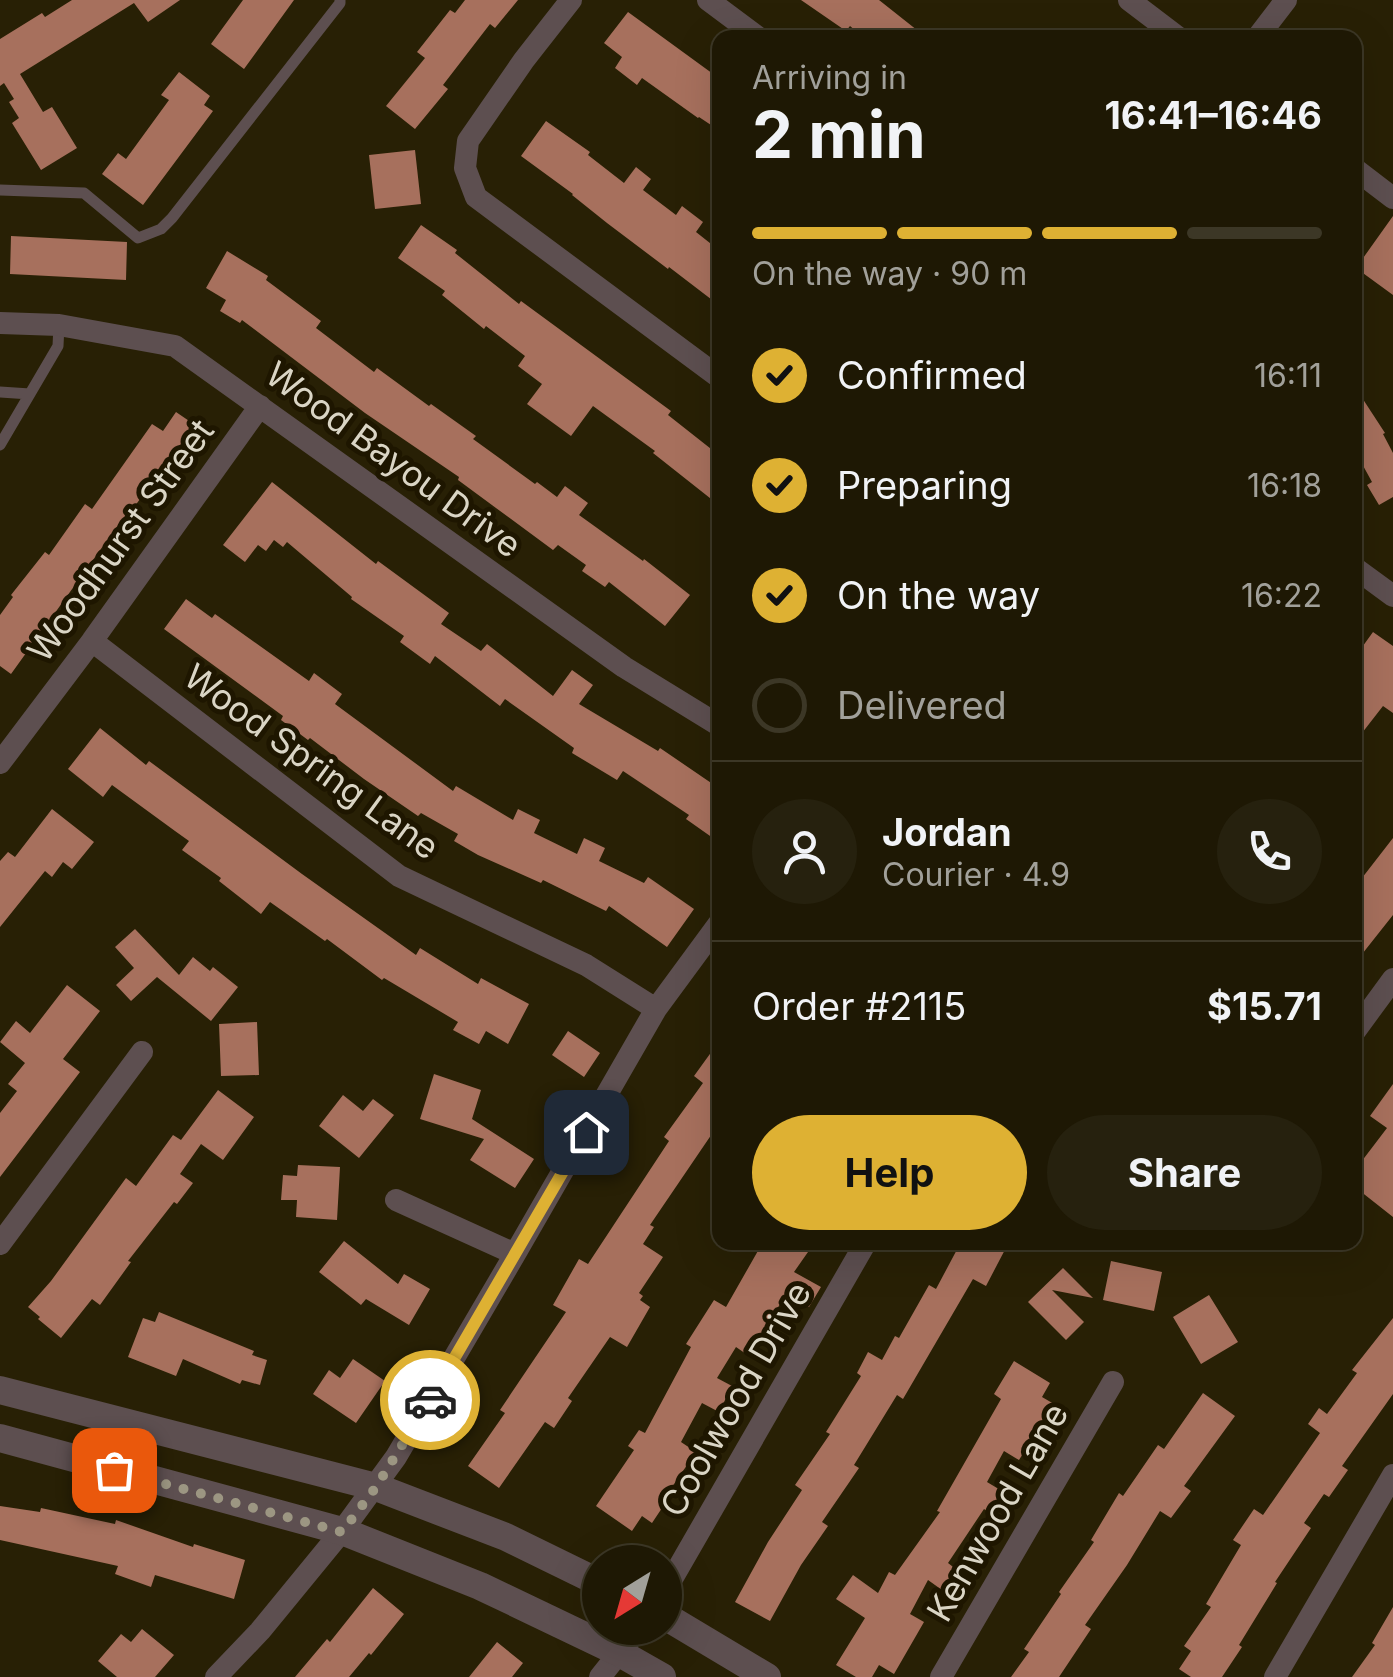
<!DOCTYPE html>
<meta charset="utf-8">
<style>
:root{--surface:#1e1804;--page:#26210e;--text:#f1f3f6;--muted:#a1a09a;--line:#3c3726;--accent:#deb133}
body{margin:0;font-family:Inter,sans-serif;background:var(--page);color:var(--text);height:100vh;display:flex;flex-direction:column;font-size:38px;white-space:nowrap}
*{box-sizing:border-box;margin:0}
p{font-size:32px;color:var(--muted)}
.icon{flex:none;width:55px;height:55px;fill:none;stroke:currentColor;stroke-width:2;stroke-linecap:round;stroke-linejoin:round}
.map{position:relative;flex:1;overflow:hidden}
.sheet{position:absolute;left:712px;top:30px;width:650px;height:1220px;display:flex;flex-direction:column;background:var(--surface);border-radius:20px;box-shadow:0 10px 40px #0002,0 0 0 2px var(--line)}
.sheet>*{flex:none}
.needle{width:65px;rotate:217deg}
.buttons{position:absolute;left:582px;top:1545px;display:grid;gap:20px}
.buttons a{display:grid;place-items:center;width:100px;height:100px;border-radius:50%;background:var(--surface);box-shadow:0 10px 40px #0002,0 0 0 2px var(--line);font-size:50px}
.pin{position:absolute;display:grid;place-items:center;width:85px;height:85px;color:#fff;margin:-42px;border-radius:20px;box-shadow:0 5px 15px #0006}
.courier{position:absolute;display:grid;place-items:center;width:100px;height:100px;margin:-50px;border:8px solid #deb133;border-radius:50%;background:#fff;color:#222;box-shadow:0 2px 12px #0007}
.head em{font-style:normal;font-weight:700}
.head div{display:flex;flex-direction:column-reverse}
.head{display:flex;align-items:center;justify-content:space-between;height:170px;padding:0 40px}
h1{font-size:65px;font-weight:700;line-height:75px}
.bar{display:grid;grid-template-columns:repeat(4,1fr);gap:15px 10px;align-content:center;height:120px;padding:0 40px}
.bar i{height:12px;border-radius:8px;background:var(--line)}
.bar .on{background:var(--accent)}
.bar p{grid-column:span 4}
.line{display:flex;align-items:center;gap:25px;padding:0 40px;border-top:2px solid var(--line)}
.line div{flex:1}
.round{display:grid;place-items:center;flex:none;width:105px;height:105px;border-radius:52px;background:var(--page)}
ol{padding:0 40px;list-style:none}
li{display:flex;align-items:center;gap:30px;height:110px}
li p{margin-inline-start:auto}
li .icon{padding:10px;border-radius:50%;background:var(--accent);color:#111;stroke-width:4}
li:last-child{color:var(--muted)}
li i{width:55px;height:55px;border:5px solid var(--line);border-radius:50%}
.primary-button{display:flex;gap:20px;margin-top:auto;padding:20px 40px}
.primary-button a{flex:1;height:115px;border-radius:60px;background:var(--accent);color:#111;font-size:40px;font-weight:700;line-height:115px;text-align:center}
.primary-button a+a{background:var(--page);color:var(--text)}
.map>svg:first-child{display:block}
.building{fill:#a7705d}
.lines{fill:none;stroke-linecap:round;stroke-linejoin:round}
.service{stroke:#5d4f50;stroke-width:11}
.minor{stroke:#5d4f50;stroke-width:22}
.tertiary{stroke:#5d4f50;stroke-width:28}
.done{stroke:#9c9682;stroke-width:10;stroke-dasharray:0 18}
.route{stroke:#deb133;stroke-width:12}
.labels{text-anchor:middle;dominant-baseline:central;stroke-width:10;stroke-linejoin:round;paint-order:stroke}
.street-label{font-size:35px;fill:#dad5c5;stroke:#1e1600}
</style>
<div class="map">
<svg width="1393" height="1677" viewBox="0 0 1393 1677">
<rect width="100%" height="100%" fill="#282005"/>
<path class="building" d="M 72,0 L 180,0 L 148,22 L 134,3 L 20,74 L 43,112 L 52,107 L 77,148 L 41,170 L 12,123 L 19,118 L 9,102 L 14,99 L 4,83 L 0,86 L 0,39 L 42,13 L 45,17 Z
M 243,0 L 294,0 L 244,69 L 211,44 Z
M 465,0 L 518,0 L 495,28 L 490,24 L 443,85 L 448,89 L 415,129 L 386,106 L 425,58 L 417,52 L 450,10 L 455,13 Z
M 801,0 L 879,0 L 927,38 L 864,38 L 850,26 L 846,31 Z
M 628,12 L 720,79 L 720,131 L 699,117 L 698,118 L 642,78 L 637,85 L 615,68 L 622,57 L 604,43 Z
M 179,72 L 210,96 L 204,105 L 213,111 L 143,205 L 102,174 L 118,153 L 126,159 L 169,100 L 161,95 Z
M 546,121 L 590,152 L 588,155 L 624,183 L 636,167 L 651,179 L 643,190 L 676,215 L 682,206 L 703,222 L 696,232 L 720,251 L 720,306 L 669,267 L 668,269 L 607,223 L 572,195 L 573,194 L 521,156 Z
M 415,150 L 421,204 L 375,209 L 369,155 Z
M 1393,216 L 1393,295 L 1356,268 Z
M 421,225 L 457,250 L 455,253 L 519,304 L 521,301 L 671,411 L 668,415 L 720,456 L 720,506 L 653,453 L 655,451 L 593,406 L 571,436 L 527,404 L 542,384 L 518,366 L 525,356 L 486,326 L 484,329 L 442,295 L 445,291 L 398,258 Z
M 11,236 L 127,242 L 126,280 L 10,274 Z
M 227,251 L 268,276 L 266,280 L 321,321 L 316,328 L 374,372 L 377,368 L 429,406 L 431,404 L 476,436 L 473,439 L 535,484 L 537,482 L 557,497 L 565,486 L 588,503 L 579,515 L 643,561 L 644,559 L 690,595 L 665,626 L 609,582 L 605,587 L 582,571 L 586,565 L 558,545 L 553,550 L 458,480 L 459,477 L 365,413 L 242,320 L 240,323 L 220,311 L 226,300 L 206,288 Z
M 1355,387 L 1385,433 L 1383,434 L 1393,453 L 1393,497 L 1379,505 L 1367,485 L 1372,482 L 1355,451 Z
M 176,412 L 195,425 L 123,522 L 121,521 L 11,674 L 0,666 L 0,615 L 13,597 L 11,595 L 45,552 L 49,555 L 85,504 L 92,509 L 152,424 L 163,431 Z
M 272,482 L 376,564 L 378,561 L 449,613 L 441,624 L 481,651 L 487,644 L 553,696 L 572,670 L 593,685 L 579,704 L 658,751 L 660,748 L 720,789 L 720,843 L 686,819 L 689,815 L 623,771 L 617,780 L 572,753 L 574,748 L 505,699 L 500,706 L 435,656 L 430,664 L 400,642 L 404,636 L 351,599 L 352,597 L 287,542 L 283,547 L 274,540 L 266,551 L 258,545 L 245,562 L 223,545 Z
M 186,599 L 212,618 L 215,614 L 309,681 L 314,673 L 342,694 L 335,704 L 453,791 L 456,786 L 513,820 L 518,809 L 540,820 L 534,833 L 577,854 L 584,838 L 605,848 L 599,861 L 644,883 L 648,877 L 694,909 L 667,947 L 609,906 L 606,911 L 543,880 L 541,883 L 478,855 L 454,841 L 458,834 L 421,813 L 418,816 L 364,779 L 310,738 L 308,740 L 281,720 L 283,716 L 164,629 Z
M 1373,632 L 1393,646 L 1393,713 L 1383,706 L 1355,742 L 1355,657 Z
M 100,728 L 146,765 L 149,761 L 302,874 L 416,955 L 420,948 L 478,984 L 481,978 L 529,1004 L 508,1044 L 486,1031 L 479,1044 L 453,1030 L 458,1022 L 384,978 L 382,980 L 327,939 L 325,941 L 270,902 L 261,914 L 219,881 L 221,878 L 182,850 L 189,841 L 175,831 L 112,785 L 103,797 L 68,769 Z
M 52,809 L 94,842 L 72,869 L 63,862 L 52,877 L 45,871 L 0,927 L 0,861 L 8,852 L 15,857 Z
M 1393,838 L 1393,915 L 1355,963 L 1355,887 Z
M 135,929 L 179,975 L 193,957 L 210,971 L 213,967 L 238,987 L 211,1021 L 157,977 L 131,1001 L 116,985 L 134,968 L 115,947 Z
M 67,985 L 100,1011 L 63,1059 L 80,1072 L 0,1177 L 0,1113 L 17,1091 L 8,1084 L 25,1063 L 0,1042 L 16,1021 L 30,1033 Z
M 257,1022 L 259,1075 L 221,1076 L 219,1024 Z
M 568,1031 L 600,1053 L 584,1077 L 552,1055 Z
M 720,1040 L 720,1122 L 650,1225 L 654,1227 L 643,1244 L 663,1257 L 639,1293 L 643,1296 L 640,1300 L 650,1307 L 627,1347 L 610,1337 L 568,1398 L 572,1401 L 554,1428 L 545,1422 L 499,1488 L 468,1466 L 505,1413 L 500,1410 L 566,1312 L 553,1305 L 579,1259 L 588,1264 L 669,1141 L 664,1137 L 703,1083 L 694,1076 Z
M 434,1074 L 481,1090 L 472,1119 L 534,1159 L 515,1188 L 470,1160 L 484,1139 L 420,1119 Z
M 1393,1084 L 1393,1217 L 1355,1187 L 1355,1170 L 1387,1128 L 1370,1116 Z
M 218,1090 L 254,1117 L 223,1160 L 201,1144 L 180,1174 L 193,1183 L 177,1204 L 174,1202 L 128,1261 L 131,1262 L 100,1305 L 92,1299 L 61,1338 L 38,1319 L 40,1317 L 28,1307 L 51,1281 L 126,1178 L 136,1186 L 173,1135 L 181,1140 Z
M 343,1095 L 363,1111 L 373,1099 L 394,1115 L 359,1158 L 319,1126 Z
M 298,1165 L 340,1167 L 337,1220 L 296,1217 L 297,1200 L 281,1200 L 283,1175 L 297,1176 Z
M 344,1241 L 398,1284 L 404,1274 L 430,1289 L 409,1325 L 366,1299 L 361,1305 L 319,1272 Z
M 763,1242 L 815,1242 L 794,1272 L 821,1287 L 809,1307 L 786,1294 L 749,1356 L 736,1347 L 717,1378 L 732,1386 L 719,1412 L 702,1403 L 681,1442 L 696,1452 L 661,1503 L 664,1505 L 652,1523 L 642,1516 L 632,1531 L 596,1506 L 634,1450 L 628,1446 L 639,1430 L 645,1433 L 691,1347 L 686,1344 L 714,1300 L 726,1307 Z
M 961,1242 L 1009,1242 L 986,1286 L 973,1279 L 903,1399 L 897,1395 L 854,1465 L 859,1468 L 822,1522 L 828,1526 L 801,1565 L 770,1621 L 735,1602 L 768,1542 L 802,1490 L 795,1485 L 830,1434 L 826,1432 L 861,1376 L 857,1373 L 868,1352 L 882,1360 L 895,1336 L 899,1338 L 929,1285 L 936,1289 Z
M 1111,1261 L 1162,1272 L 1154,1311 L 1103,1300 Z
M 1063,1268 L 1093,1298 L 1052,1290 L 1084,1322 L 1066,1340 L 1028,1302 Z
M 1209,1295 L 1238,1342 L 1201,1364 L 1173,1317 Z
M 159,1312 L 254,1351 L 252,1355 L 267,1360 L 260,1385 L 242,1380 L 240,1384 L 183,1359 L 176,1376 L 128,1357 L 143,1318 L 155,1322 Z
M 1393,1318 L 1393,1394 L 1342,1466 L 1348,1470 L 1329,1497 L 1324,1494 L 1304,1523 L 1311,1528 L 1275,1582 L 1277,1583 L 1239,1645 L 1242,1647 L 1222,1677 L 1191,1677 L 1179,1669 L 1191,1651 L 1184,1646 L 1211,1607 L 1206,1604 L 1241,1545 L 1233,1540 L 1254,1509 L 1263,1515 L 1320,1433 L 1308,1424 L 1319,1408 L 1327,1414 L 1357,1373 L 1352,1370 Z
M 353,1359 L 385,1381 L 356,1423 L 313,1394 L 329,1370 L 340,1378 Z
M 1014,1361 L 1050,1383 L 1042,1397 L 1054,1404 L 1019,1460 L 1004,1451 L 987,1482 L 1002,1491 L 990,1513 L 984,1509 L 948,1563 L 957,1570 L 942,1590 L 928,1580 L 910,1614 L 924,1622 L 894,1674 L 879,1665 L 872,1677 L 856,1677 L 836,1665 L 865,1618 L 836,1599 L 853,1575 L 878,1593 L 889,1572 L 895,1575 L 940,1512 L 937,1511 L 1001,1399 L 994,1394 Z
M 1203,1393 L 1235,1416 L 1184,1486 L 1191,1491 L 1171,1518 L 1160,1511 L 1127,1565 L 1085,1625 L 1091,1629 L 1059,1677 L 1011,1677 L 1029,1652 L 1024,1649 L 1061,1594 L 1059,1592 L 1094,1542 L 1091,1540 L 1119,1493 L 1123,1496 L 1158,1445 L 1164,1449 Z
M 0,1506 L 40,1512 L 41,1508 L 115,1524 L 116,1520 L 193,1547 L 194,1544 L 245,1560 L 234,1599 L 155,1575 L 151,1587 L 115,1574 L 118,1566 L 0,1540 Z
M 373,1588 L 404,1614 L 371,1655 L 369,1653 L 349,1677 L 295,1677 L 327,1639 L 330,1642 Z
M 1393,1607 L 1393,1677 L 1352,1677 L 1375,1645 L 1372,1643 Z
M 142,1629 L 174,1655 L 155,1677 L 117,1677 L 98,1661 L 121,1634 L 131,1642 Z
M 497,1642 L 523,1663 L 512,1677 L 469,1677 Z"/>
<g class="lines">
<path class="service" d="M 0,190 L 84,193 L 138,238 L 161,229 L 172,218 L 340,3 L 340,0
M 0,392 L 30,394
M 0,445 L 58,346 L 59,325"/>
<path class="minor" d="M 571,0 L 524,60 L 468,141 L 465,168 L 476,197 L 720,378
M 708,0 L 759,38
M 1129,0 L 1179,38
M 1257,38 L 1286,0
M 1355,169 L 1393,198
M 0,323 L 59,325 L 175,346 L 624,667 L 720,726
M 1355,568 L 1393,596
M 92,641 L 399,876 L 586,965 L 656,1009
M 0,763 L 92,641 L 260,406
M 1355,1031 L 1393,979
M 396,1200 L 515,1254
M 0,1244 L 142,1052
M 665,1591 L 866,1242
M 216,1677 L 260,1631 L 342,1531 L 396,1457 L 515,1254 L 656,1009 L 720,922
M 600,1677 L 639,1628
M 941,1677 L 1113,1382
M 1275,1677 L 1393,1475"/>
<path class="tertiary" d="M 0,1390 L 376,1487 L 506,1537 L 600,1583
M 0,1438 L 342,1531 L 480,1586 L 618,1652 L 662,1677
M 665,1616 L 767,1677"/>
</g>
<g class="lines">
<path class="done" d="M 114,1470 L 342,1532 L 376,1487 L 430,1400"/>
<path class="route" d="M 430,1400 L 586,1132"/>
</g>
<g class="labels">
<g class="street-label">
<text transform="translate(394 459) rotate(36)">Wood Bayou Drive</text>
<text transform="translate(120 540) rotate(-54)">Woodhurst Street</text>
<text transform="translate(312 761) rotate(36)">Wood Spring Lane</text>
<text transform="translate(735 1399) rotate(-60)">Coolwood Drive</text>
<text transform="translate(997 1512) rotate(-60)">Kenwood Lane</text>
</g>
</g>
</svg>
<div class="buttons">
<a><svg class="needle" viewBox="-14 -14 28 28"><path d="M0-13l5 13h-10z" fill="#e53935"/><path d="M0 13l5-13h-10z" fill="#a1a09a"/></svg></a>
</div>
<div class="pin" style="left:114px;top:1470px;background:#ea580c"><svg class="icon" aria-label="bag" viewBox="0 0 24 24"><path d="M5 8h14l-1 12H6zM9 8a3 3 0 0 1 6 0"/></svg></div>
<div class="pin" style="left:586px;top:1132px;background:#1f2937"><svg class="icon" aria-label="home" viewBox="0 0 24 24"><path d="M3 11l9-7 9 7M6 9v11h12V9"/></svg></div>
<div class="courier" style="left:430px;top:1400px"><svg class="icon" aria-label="car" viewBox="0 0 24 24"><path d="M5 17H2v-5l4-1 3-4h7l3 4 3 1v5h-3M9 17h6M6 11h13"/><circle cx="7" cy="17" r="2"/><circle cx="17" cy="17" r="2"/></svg></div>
<section class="sheet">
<div class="head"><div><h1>2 min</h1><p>Arriving in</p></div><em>16:41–16:46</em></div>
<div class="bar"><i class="on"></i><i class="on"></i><i class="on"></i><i></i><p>On the way · 90 m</p></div>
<ol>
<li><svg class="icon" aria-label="check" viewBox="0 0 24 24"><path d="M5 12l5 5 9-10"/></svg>Confirmed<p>16:11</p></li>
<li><svg class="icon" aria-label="check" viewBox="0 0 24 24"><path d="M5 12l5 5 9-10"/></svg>Preparing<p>16:18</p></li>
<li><svg class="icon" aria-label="check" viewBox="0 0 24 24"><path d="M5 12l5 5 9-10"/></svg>On the way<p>16:22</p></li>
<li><i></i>Delivered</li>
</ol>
<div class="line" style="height:180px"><a class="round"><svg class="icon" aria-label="person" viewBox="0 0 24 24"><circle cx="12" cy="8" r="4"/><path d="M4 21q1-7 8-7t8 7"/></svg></a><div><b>Jordan</b><p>Courier · 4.9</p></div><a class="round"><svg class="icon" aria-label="phone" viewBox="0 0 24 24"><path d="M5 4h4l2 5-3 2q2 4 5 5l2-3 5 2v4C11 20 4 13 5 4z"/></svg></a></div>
<div class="line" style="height:130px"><div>Order #2115</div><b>$15.71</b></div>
<div class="primary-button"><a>Help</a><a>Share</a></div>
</section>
</div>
